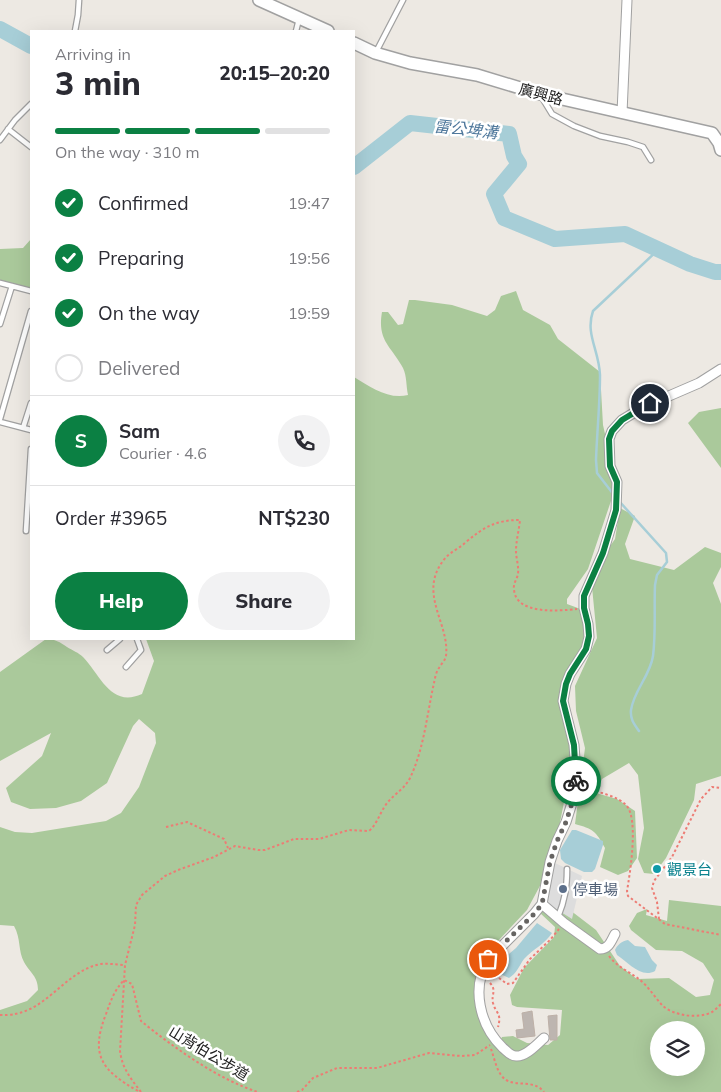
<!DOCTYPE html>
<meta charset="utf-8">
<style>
:root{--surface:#fff;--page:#f2f2f3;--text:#2b2b33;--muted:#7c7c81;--line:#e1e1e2;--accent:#0b8043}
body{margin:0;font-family:Mulish,"Noto Sans TC",sans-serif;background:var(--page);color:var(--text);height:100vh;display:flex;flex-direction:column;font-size:19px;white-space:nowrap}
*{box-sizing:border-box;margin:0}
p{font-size:16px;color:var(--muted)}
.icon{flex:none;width:28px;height:28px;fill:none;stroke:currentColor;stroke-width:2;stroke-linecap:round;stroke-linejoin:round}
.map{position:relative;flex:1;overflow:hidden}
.drawer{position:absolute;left:30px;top:30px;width:325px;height:610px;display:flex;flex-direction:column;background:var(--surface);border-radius:0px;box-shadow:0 5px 20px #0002}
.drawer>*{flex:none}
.fabs{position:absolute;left:650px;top:1021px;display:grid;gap:10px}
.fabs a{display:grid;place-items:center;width:55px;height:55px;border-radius:50%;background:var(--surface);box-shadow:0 5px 20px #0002;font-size:25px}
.pin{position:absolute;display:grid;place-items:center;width:42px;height:42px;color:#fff;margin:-21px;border:2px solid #fff;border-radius:50%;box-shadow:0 1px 5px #0007}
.courier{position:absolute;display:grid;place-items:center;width:50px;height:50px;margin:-25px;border:4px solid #0b8043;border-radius:50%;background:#fff;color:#222;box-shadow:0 1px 6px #0007}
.overview em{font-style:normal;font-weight:800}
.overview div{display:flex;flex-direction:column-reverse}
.overview{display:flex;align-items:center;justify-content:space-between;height:85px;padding:0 25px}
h1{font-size:32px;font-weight:800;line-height:38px}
.bar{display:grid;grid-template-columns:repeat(4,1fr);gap:8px 5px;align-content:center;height:60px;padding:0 25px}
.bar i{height:6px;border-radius:4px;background:var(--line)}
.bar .active{background:var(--accent)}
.bar p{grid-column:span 4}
.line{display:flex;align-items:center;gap:12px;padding:0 25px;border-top:1px solid var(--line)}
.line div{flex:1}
.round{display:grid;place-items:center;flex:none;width:52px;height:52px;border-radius:26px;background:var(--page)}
ol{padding:0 25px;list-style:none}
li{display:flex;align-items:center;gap:15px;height:55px}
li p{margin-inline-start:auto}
li .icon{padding:5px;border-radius:50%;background:var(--accent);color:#fff;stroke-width:4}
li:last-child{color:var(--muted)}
li i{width:28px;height:28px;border:2px solid var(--line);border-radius:50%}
.cta{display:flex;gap:10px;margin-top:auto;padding:10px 25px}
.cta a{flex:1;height:58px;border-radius:30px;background:var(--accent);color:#fff;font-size:20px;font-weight:800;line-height:58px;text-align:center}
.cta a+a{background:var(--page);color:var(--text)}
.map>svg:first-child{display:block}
.forest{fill:#aac99b;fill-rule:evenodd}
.parking{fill:#ddd}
.water{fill:#a7ced7}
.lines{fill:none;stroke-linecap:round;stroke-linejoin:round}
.stream{stroke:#a7ced7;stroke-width:2.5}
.river{stroke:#a7ced7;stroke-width:16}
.building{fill:#bdb5b0;stroke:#bdb0a7}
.service-casing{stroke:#a1a1a1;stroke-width:7}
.minor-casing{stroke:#a1a1a1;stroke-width:11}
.tertiary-casing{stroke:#a1a1a1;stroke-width:14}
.path{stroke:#ed7c74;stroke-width:2;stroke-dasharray:2.5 2.5;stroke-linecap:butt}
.service{stroke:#fff;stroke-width:4.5}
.minor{stroke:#fff;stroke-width:9}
.tertiary{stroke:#fff;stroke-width:11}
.done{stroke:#666462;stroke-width:5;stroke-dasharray:0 9}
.route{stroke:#0b8043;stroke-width:6}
.culture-dot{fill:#0f9aa8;stroke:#fff;stroke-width:2}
.service-dot{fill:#5c6f8a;stroke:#fff;stroke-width:2}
.labels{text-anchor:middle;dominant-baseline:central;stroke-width:5;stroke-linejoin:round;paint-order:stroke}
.street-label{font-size:15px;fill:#1d1d1d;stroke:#fff}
.culture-label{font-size:15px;fill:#0d838f;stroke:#fff;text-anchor:start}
.service-label{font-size:15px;fill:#4e5e75;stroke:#fff;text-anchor:start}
.water-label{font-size:16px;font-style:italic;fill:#4f789c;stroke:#fff}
</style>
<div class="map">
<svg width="721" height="1092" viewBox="0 0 721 1092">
<rect width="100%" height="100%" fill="#ede9e3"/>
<path class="forest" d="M 31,239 L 31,292 L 0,285 L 0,249 L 23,248 Z
M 516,291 L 523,310 L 550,325 L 558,339 L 600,372 L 603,425 L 614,474 L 614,492 L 588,569 L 567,599 L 567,604 L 586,611 L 589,632 L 566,678 L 572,761 L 556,843 L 542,882 L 527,910 L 484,956 L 477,986 L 479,1007 L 500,1041 L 502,1037 L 513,1036 L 527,1043 L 548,1045 L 560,1035 L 562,1010 L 517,1007 L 512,1005 L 510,995 L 524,968 L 554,937 L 555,927 L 540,913 L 550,903 L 566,907 L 596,930 L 620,966 L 637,979 L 669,978 L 696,997 L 710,995 L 714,980 L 703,963 L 682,951 L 656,950 L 631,930 L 629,926 L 637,913 L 647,909 L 646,915 L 667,921 L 669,900 L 721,906 L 721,1092 L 0,1092 L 0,1010 L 27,1001 L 38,990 C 38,976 30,973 24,962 C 18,951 21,938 14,926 L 0,925 L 0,827 L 15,832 L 32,833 L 106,821 L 121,813 L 139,787 L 156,743 L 155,733 L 139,719 L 133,726 L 107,783 L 81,801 L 56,808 L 30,809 L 11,802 L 6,788 L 42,756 L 51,733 L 0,761 L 0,672 L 46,639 C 55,639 60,642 67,647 C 72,650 79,653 83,657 C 101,676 111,708 142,694 L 154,661 L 146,639 L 354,639 L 354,377 C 370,387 389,400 408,395 C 406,387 407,376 403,368 C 391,346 377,341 382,312 L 388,312 L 398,325 L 403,324 L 409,300 L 415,300 L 452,305 L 487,316 L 495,310 L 501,296 ZM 659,1030 L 696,1030 L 696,1068 L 659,1068 Z
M 721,408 L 721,468 L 688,423 L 699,412 Z
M 620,508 L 635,516 L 625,544 L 630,559 L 674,570 L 705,547 L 721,553 L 721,567 L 713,583 L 721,604 L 721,776 L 696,784 L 694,800 L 666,858 L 654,874 L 644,873 L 638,859 L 644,828 L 638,775 L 629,763 L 602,779 L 596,793 L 617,799 L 635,811 L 637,858 L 628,871 L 618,875 L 600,867 L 605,848 C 596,831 593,829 575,824 L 585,748 L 576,711 L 575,686 L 597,638 L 592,587 L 599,562 L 615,539 Z"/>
<path class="parking" d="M 553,862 L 582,876 L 572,919 L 545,902 Z"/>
<path class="water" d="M 572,830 L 576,830 L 603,841 L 603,845 L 595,869 L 592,872 L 584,872 L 565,863 L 561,859 L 560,850 Z
M 537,923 L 552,933 C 545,944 533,949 524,959 C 519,966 517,973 509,978 L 496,972 L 497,964 L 516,948 Z
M 628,940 L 635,946 L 645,947 L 652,960 L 657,965 L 655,971 C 641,979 628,962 617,955 L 615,950 C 617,945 622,941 628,940 Z"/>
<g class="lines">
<path class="stream" d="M 614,495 L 597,473 L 596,460 C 597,432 600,403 600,375 C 599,350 585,334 593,311 L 659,249
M 619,501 L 666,553 L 667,562 L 657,575 L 655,585 C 654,608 656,633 653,656 C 650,676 634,690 631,710 C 630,719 634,724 639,731"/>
<path class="river" d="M 0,29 L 31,46
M 354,167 L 410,123 L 509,134 L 514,156 L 519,164 L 494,194 L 504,218 L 555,239 L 625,234 L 690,264 L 715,272 L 721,272"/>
</g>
<path class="building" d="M 532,1011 L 535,1036 L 517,1038 L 516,1030 L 524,1029 L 522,1013 Z
M 557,1015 L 557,1040 L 550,1040 L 548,1016 Z"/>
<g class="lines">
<defs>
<path id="service" d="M 75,31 L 78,15 L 79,0
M 296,31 L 299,19
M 376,52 L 403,0
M 541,96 L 552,114 L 574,126 L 600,136 L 628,142 L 643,147 L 651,160
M 8,129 L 31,147
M 0,140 L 15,120 L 31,104
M 0,283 L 31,291
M 0,324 L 12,286
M 0,419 L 31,311
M 0,422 L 31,430
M 23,428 L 31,403
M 26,531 L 31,449
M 107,650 L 120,639
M 126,667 L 141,650 L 137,639
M 558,917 C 565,900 567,887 567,869"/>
<path id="minor" d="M 622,113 L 627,0
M 542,904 L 564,923 L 600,949 C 609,949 611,941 615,934
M 544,1038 C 537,1044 526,1057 516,1056 C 510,1056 507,1051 503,1048 C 480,1026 470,987 489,959 L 534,914 L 542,904 L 550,862 L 557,841 L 566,822 L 577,787 L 574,745 L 563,701 L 566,684 L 570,674 L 586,649 L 589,637 L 588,624 L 584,608 L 584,596 L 603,553 L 616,510 L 617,482 L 610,466 L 609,439 L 612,431 L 622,420 L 650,403 L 662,399 L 699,383 L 721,369"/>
<path id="tertiary" d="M 259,0 L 328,31
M 354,43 L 375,53 L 410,63 L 477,75 L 540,94 L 712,133 L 719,143 L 721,150"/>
</defs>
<use href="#service" class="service-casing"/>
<use href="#minor" class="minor-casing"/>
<use href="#tertiary" class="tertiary-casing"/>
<path class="path" d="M 586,789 C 599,792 617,796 626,805 C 639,818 630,873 627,891 L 628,896 L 665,924 L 721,935
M 166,827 L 187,822 L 224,839 L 228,848
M 659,919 L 657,902 L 652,888 L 654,881 L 672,857 L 701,799 L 712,787 L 721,788
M 609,956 C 617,967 630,972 640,980 C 649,987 655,998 663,1006 C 674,1016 699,1019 712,1012 C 715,1010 718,1007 721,1004
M 491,972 L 507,984 L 513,983 L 530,959 L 550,940 L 559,929
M 490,983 C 497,991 491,994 493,1003 C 496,1014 502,1013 498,1027
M 0,1015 C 5,1015 11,1015 15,1014 C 49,1008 67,970 101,964 C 109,963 117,965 125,965
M 491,1049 C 494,1057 496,1068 501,1075 C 511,1090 532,1077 544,1092
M 138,1091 C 101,1070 90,1055 106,1014 C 111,1000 114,991 124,980 L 132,984 L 141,1021 C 173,1047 219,1080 258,1092
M 141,1092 C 131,1079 122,1068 120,1051 L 125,965 L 135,925 L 136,905 L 142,895 L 165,876 L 178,870 L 214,857 L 235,846 L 258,850 L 265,850 L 294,839 L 319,839 L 349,830 L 369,831 C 377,824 379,815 385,806 C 392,795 404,790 410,778 C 424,749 427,714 434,683 C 435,678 436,672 439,668 C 441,664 445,661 446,656 C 450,624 418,594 443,561 C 449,552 459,549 466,542 C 484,527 496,520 520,520 C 519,530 516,541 516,551 C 516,558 519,566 518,574 C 517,579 513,584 514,589 C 515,615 559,611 577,609
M 297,1092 L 302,1090 L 313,1078 L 337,1068 L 377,1068 L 429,1053 L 461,1056 L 475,1055 L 490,1045"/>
<use href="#service" class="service"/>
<use href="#minor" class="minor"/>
<use href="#tertiary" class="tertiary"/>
</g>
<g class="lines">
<path class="done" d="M 488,959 L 534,914 L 542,904 L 550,862 L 557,841 L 566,822 L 577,787 L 576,781"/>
<path class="route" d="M 576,781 L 574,745 L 563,701 L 566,684 L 570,674 L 586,649 L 589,636 L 588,624 L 584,608 L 584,596 L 603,553 L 616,510 L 617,482 L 610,466 L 609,439 L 612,431 L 622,420 L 650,403"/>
</g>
<circle class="culture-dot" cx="657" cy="869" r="5"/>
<circle class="service-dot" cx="563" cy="889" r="5"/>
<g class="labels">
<g class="street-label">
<text transform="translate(541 94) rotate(15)">廣興路</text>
<text transform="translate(209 1053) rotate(31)">山背伯公步道</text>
</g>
<g class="culture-label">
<text x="667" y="869">觀景台</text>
</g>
<g class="service-label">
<text x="573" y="889">停車場</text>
</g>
<g class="water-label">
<text transform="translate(466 129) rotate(6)">雷公埤溝</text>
</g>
</g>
</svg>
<div class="fabs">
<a><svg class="icon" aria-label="layers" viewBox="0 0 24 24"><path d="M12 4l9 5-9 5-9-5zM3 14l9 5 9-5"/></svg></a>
</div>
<div class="pin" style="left:488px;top:959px;background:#ea580c"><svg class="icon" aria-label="bag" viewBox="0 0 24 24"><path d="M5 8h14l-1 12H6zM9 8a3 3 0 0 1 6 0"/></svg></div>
<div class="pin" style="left:650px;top:403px;background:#1f2937"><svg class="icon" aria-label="home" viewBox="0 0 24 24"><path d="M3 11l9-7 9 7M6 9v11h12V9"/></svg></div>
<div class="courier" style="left:576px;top:781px"><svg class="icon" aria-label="bike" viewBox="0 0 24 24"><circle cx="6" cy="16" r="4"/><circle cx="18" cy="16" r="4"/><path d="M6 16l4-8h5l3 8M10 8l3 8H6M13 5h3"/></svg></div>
<section class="drawer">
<div class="overview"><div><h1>3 min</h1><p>Arriving in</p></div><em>20:15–20:20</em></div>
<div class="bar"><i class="active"></i><i class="active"></i><i class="active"></i><i></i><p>On the way · 310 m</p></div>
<ol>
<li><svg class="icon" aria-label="check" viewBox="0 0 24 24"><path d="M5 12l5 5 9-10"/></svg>Confirmed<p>19:47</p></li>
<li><svg class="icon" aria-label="check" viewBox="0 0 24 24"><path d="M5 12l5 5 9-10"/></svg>Preparing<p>19:56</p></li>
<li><svg class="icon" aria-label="check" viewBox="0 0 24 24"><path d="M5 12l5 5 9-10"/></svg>On the way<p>19:59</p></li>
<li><i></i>Delivered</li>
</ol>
<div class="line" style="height:90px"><b class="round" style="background:var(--accent);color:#fff">S</b><div><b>Sam</b><p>Courier · 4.6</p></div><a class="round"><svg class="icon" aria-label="phone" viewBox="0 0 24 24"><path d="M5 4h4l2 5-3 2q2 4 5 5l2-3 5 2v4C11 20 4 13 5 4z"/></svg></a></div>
<div class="line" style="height:65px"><div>Order #3965</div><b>NT$230</b></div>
<div class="cta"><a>Help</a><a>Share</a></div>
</section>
</div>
